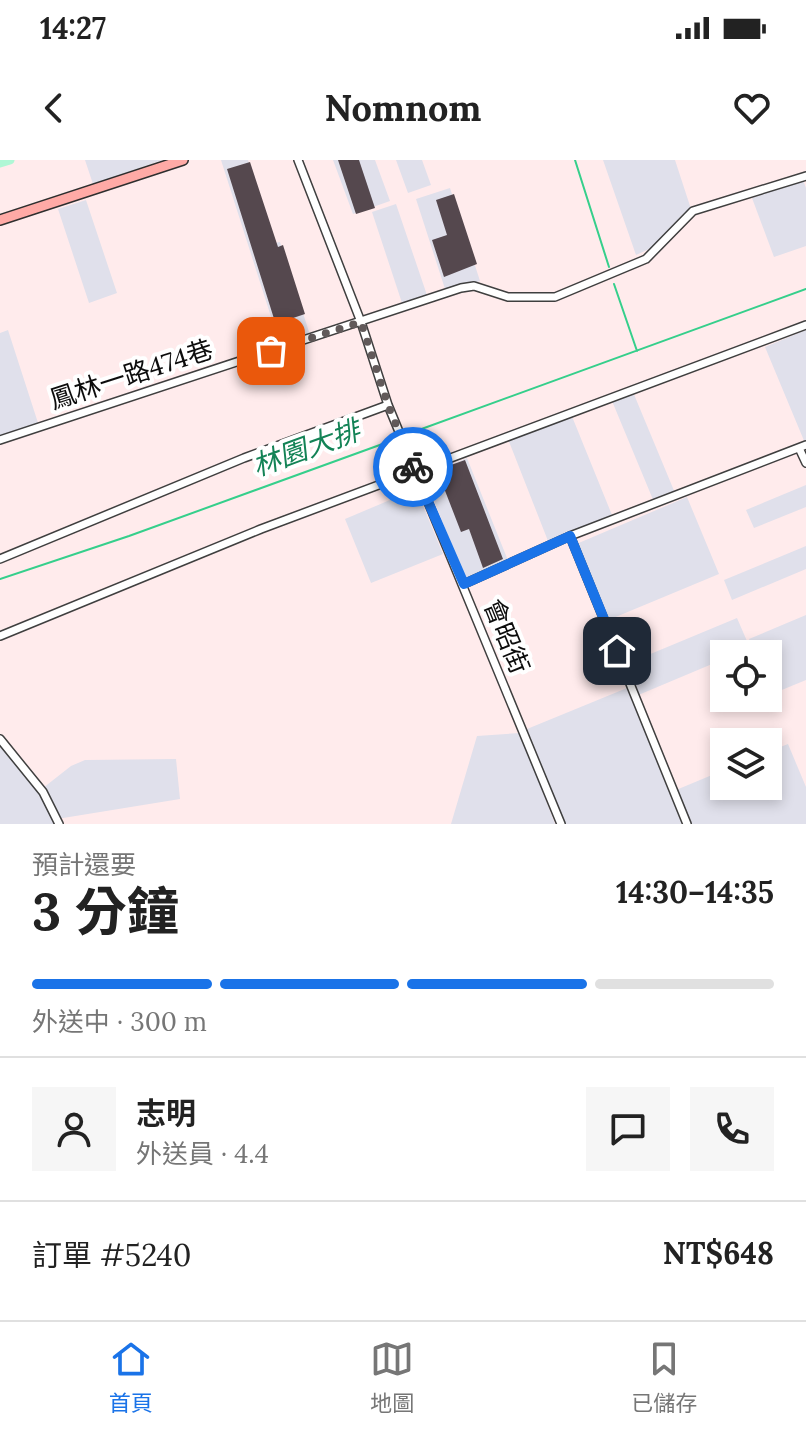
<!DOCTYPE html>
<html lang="zh-TW">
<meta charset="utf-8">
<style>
:root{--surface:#fff;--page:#f6f6f6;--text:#222;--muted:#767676;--line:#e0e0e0;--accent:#1a73e8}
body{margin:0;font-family:Lora,"Noto Sans TC",serif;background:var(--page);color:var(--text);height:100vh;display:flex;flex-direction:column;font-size:30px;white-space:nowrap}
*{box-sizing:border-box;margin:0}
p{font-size:26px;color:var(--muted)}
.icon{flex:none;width:44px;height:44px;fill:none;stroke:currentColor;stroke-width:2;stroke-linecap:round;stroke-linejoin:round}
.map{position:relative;height:664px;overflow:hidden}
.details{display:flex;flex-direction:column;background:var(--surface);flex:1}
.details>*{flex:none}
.controls{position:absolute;left:710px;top:480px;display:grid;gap:16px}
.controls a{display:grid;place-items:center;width:72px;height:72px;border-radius:0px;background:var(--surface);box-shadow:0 4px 12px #0003;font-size:40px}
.pin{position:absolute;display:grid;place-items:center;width:68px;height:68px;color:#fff;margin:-34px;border-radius:16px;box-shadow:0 4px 12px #0006}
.courier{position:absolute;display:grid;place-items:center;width:80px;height:80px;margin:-40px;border:6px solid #1a73e8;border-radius:50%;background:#fff;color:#222;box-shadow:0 2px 10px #0007}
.headline em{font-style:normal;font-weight:700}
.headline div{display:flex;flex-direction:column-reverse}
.headline{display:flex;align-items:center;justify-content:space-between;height:136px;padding:0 32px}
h1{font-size:52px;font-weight:700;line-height:60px}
.bar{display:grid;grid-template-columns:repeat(4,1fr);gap:12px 8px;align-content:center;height:96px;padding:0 32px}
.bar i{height:10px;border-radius:6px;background:var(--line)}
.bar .current{background:var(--accent)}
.bar p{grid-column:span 4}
.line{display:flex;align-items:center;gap:20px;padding:0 32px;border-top:2px solid var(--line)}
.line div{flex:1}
.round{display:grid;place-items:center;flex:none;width:84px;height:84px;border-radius:0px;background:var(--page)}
.status{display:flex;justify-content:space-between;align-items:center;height:56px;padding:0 40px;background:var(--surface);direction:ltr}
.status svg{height:22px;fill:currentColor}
header{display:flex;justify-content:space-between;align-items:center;height:104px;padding:0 32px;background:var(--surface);font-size:36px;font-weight:700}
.dock{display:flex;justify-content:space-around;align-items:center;height:112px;border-top:2px solid var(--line);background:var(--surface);font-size:22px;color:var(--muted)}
.dock a{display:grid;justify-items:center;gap:4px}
.dock .current{color:var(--accent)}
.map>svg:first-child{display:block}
.industrial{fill:#e0e0eb}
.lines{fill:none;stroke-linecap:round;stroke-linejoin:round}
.stream{stroke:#35cf8b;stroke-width:2}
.canal{stroke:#aff7d5;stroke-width:9}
.building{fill:#55484e}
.street-casing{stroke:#3f3f3f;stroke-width:10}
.secondary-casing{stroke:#2e2e2e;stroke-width:12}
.street{stroke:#fff;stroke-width:7}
.secondary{stroke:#ffaaa6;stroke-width:9}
.done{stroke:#615a5a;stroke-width:8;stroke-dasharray:0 14.4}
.route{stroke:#1a73e8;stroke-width:10}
.labels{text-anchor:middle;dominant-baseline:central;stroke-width:8;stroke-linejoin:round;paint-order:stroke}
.street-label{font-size:26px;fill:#0c0c0c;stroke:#fff}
.water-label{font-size:28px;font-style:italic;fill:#138356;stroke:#fff}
</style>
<div class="status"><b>14:27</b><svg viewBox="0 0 49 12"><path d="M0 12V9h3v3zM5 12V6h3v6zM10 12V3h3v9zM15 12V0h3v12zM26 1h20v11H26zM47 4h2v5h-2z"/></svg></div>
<header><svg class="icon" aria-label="back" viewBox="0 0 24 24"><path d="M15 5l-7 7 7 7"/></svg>Nomnom<svg class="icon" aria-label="heart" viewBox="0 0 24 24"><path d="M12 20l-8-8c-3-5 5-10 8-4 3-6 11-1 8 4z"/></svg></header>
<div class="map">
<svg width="806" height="664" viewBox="0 0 806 664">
<rect width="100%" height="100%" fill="#ffebec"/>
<path class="industrial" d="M 85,0 L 163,0 L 93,24 Z
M 221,0 L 248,0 L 275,83 L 280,82 L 311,178 L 281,188 Z
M 333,0 L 375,0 L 390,41 L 353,54 Z
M 396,0 L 422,0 L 431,25 L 408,33 Z
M 603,0 L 675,0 L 691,49 L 682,55 L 660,84 L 636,95 Z
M 803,20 L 806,28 L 806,86 L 774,97 L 752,38 Z
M 450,28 L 480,121 L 446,132 L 416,39 Z
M 86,40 L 117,133 L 89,143 L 58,49 Z
M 396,44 L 428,138 L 403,146 L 372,52 Z
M 8,170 L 39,266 L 0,279 L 0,173 Z
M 806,170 L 806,282 L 805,283 L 765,187 Z
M 633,232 L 675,333 L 654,342 L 612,241 Z
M 571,254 L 614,360 L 550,386 L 508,279 Z
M 467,298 L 509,403 L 466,420 L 424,316 Z
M 806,325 L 806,347 L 754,368 L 746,350 Z
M 416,329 L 443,394 L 371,423 L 345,359 Z
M 687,337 L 719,414 L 606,461 L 574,385 Z
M 806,386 L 806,409 L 732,440 L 724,420 Z
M 806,455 L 806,520 L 772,534 L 768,525 L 768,494 L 755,494 L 749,479 Z
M 737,458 L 750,488 L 736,494 L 724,494 L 724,499 L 636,536 L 624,505 Z
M 627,528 L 682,664 L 565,664 L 527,569 Z
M 520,573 L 555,664 L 451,664 L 477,576 Z
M 0,582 L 43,628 L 71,606 L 85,600 L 176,599 L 180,639 L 57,659 L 59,664 L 0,664 Z
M 788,584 L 806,627 L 806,664 L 690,664 L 676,630 L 724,610 L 724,626 L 768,626 L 768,592 Z"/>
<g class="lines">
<path class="stream" d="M 575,0 L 609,107
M 614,124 L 637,191
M 405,275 L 806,129
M 0,419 L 129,376 L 399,278"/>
<path class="canal" d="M 0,3 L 10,0"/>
</g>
<path class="building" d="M 338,0 L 359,0 L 375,48 L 356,54 Z
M 250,2 L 278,87 L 283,85 L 305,154 L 287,160 L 292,177 L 281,181 L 227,9 Z
M 454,34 L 477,104 L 444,117 L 432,80 L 447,75 L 436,40 Z
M 465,300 L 503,399 L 483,408 L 469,369 L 461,372 L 437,310 Z"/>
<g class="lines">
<defs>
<path id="street" d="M 298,0 L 361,162 L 388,245 L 561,664
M 0,280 L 461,128 L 474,126 L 508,137 L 555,137 L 646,99 L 693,51 L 806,16
M 799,288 L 806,303
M 570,376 L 806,285
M 0,399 L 244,298 L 388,245
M 464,424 L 570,376 L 687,664
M 0,476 L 261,369 L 806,165
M 0,579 L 43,632 L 59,664"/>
<path id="secondary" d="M 0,60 L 183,0"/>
</defs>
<use href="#street" class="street-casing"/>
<use href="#secondary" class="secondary-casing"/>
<use href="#street" class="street"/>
<use href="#secondary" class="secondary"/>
</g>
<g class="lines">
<path class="done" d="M 271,191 L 361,162 L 388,245 L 413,307"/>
<path class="route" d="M 413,307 L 464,424 L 570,376 L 617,491"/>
</g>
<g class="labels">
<g class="street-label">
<text transform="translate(131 214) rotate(-18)">鳳林一路474巷</text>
<text transform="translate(507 476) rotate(68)">會昭街</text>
</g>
<g class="water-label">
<text transform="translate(306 288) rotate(-20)">林園大排</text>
</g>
</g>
</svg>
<div class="controls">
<a><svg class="icon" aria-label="locate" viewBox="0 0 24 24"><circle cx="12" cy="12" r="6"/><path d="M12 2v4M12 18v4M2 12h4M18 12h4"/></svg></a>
<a><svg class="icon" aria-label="layers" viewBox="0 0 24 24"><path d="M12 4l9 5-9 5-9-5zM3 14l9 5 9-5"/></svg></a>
</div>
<div class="pin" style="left:271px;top:191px;background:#ea580c"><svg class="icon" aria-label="bag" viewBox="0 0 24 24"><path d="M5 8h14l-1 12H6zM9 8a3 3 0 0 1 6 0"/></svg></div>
<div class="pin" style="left:617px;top:491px;background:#1f2937"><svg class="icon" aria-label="home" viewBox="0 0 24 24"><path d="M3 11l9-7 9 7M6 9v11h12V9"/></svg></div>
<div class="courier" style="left:413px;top:307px"><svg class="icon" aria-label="bike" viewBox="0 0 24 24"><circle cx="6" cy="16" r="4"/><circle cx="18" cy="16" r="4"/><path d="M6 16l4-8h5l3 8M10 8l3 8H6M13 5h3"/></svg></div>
</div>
<section class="details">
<div class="headline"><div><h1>3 分鐘</h1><p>預計還要</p></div><em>14:30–14:35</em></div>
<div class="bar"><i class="current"></i><i class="current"></i><i class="current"></i><i></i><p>外送中 · 300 m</p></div>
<div class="line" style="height:144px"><a class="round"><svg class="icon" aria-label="person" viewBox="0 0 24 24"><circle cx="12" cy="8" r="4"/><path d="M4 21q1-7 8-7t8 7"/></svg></a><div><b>志明</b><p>外送員 · 4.4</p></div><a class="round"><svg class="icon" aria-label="chat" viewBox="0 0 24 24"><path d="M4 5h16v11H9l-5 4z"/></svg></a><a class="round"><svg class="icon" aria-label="phone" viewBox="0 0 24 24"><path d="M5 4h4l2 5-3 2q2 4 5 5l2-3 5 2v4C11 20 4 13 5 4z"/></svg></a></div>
<div class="line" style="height:104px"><div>訂單 #5240</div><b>NT$648</b></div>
</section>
<nav class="dock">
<a class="current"><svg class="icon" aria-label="home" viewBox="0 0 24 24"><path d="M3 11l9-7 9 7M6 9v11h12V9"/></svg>首頁</a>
<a><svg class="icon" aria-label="map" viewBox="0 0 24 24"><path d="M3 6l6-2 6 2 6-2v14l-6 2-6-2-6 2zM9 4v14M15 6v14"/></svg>地圖</a>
<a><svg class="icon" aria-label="saved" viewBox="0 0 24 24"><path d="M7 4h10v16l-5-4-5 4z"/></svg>已儲存</a>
</nav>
